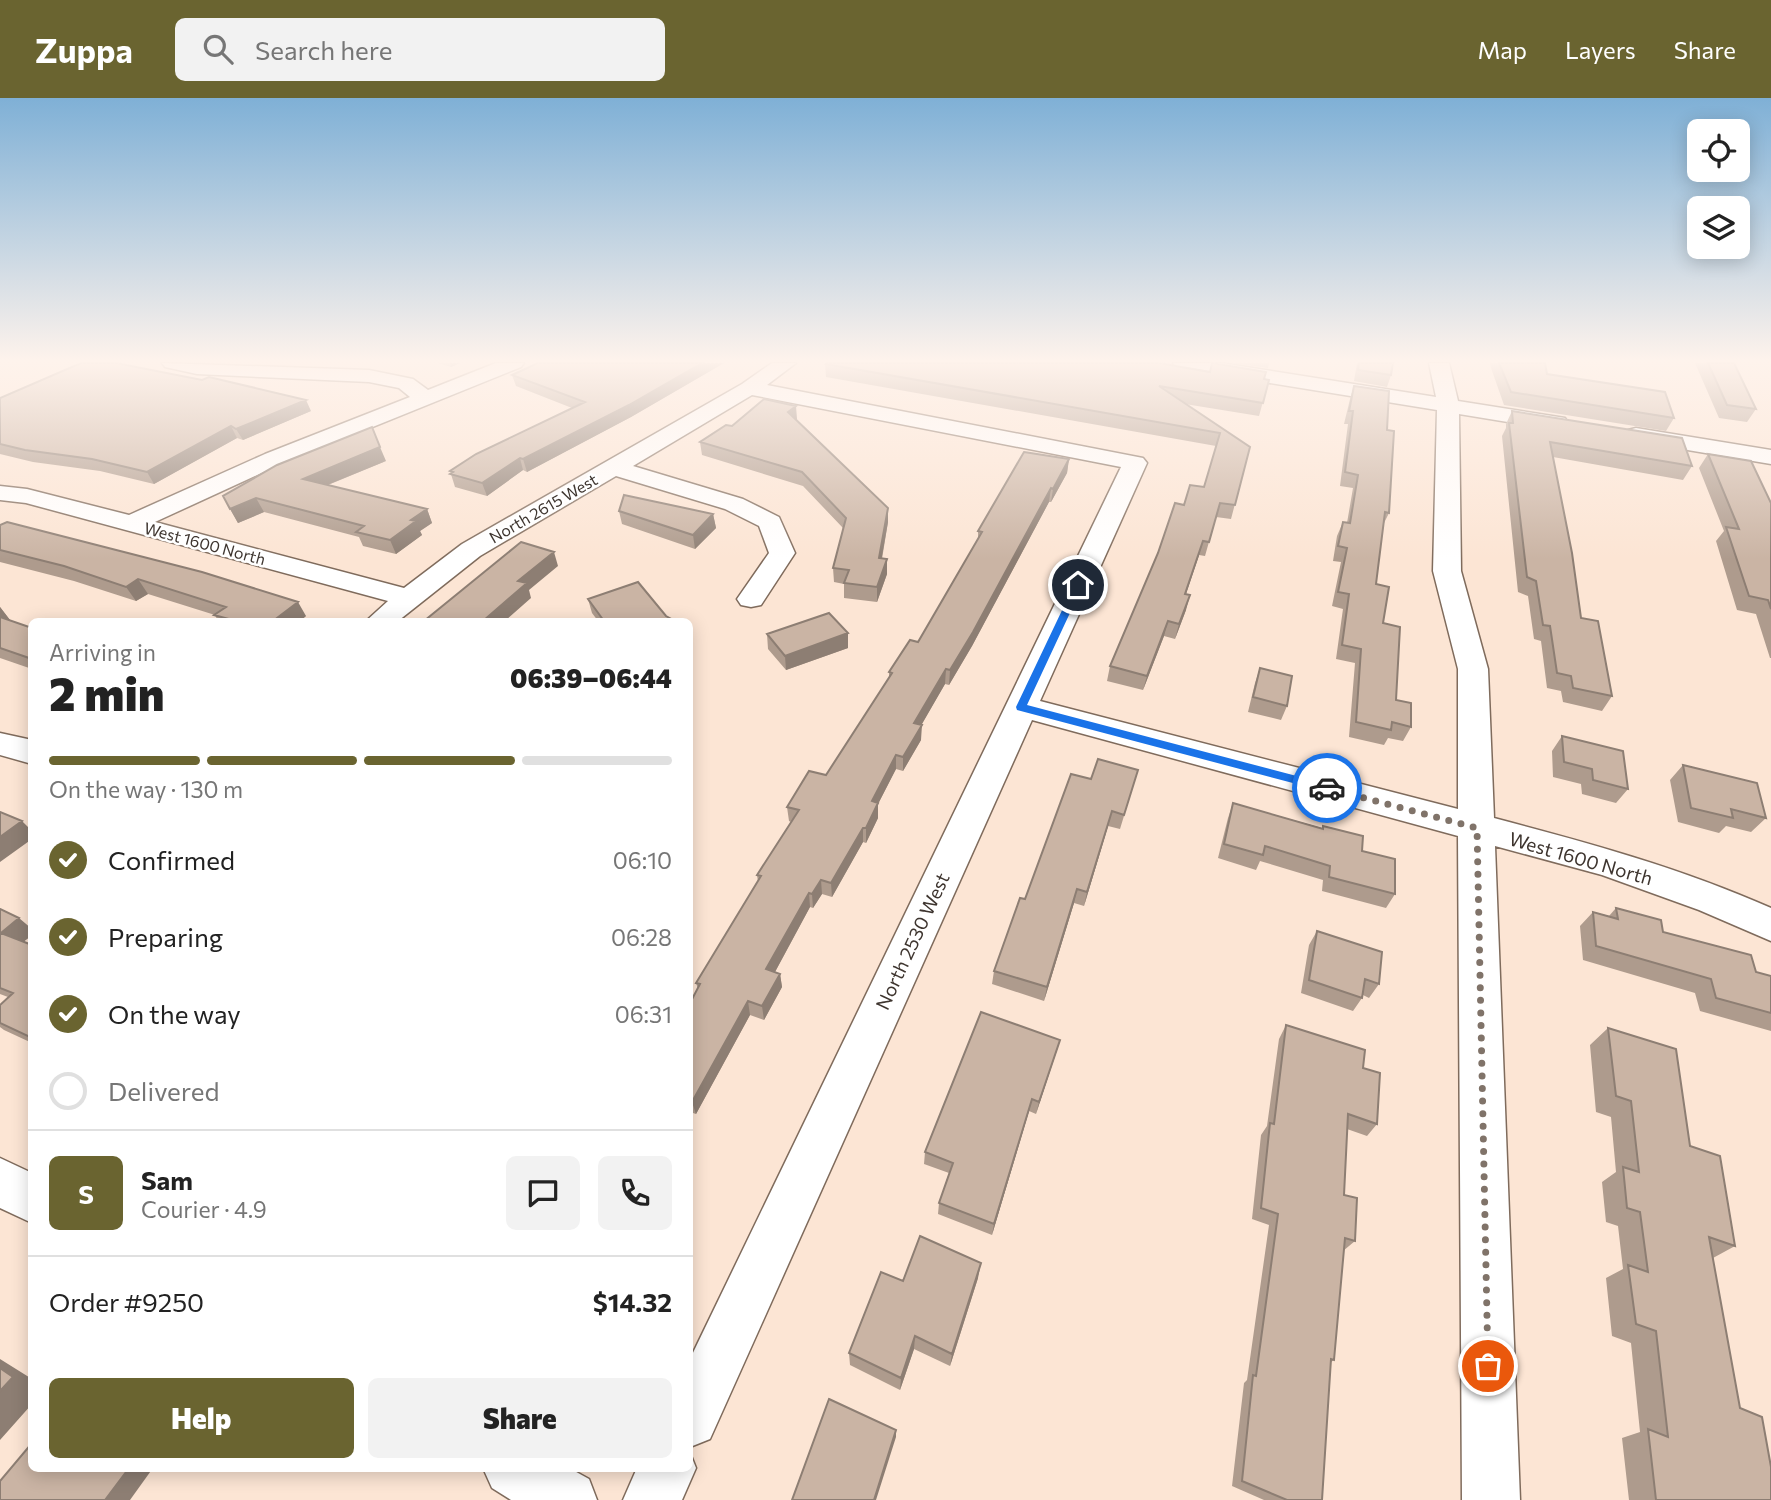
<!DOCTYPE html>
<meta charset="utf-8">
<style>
:root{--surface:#fff;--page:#f2f2f2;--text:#222;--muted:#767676;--line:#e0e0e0;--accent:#6a6430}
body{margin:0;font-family:Commissioner,sans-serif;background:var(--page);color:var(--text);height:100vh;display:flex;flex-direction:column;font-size:26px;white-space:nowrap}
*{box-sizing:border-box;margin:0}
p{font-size:23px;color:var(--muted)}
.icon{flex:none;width:38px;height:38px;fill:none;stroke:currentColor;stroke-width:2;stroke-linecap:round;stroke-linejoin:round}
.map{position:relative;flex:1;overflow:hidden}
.side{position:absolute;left:28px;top:520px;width:665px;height:854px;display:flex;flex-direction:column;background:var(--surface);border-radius:10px;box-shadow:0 4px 18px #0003}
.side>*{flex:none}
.controls{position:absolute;left:1687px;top:21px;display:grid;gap:14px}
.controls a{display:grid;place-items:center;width:63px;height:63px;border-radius:10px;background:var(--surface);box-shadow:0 4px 18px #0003;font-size:35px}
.pin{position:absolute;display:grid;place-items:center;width:60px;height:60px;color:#fff;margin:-30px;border:4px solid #fff;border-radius:50%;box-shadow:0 2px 7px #0007}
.courier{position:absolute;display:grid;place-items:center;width:70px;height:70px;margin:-35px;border:5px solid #1a73e8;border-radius:50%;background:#fff;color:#222;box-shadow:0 2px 9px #0007}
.summary em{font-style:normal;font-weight:800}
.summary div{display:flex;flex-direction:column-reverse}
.summary{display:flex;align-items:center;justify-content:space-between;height:119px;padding:0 21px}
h1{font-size:46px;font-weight:800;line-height:52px}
.bar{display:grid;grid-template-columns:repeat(4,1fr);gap:10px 7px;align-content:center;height:84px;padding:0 21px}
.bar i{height:9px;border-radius:5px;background:var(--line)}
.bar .on{background:var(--accent)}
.bar p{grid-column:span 4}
.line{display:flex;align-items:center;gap:18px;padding:0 21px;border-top:2px solid var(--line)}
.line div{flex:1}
.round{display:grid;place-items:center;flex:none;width:74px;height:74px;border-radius:10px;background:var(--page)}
ol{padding:0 21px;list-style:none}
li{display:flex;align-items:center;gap:21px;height:77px}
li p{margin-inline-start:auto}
li .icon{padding:7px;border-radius:50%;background:var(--accent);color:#fff;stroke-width:4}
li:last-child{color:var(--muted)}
li i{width:38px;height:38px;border:4px solid var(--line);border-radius:50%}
.button{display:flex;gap:14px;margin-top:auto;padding:14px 21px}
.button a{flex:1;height:80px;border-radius:10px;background:var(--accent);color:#fff;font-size:28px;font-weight:800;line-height:80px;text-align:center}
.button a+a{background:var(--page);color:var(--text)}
header{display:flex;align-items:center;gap:42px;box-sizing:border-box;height:98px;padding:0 35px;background:var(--accent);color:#fff}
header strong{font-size:33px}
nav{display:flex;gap:38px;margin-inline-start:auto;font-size:24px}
.search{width:490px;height:63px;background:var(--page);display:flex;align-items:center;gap:18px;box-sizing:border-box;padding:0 24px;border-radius:10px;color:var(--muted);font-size:26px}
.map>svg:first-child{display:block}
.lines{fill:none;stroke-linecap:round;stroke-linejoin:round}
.street-casing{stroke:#7f6b5c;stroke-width:3}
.street{fill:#fff;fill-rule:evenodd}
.wall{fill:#ae9b8d}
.shaded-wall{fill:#8d7e73}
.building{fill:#cab4a4;stroke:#8d7e73;stroke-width:2}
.route{fill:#1a73e8}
.done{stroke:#807369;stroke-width:7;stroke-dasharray:0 12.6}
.labels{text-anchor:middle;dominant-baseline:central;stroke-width:5;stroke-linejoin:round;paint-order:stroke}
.far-street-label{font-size:16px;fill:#3e352f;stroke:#fff}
.street-label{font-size:19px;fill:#3e352f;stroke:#fff}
</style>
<header>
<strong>Zuppa</strong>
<div class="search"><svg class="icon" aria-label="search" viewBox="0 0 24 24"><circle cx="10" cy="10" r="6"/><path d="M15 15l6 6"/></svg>Search here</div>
<nav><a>Map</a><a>Layers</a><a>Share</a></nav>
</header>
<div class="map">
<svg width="1771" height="1402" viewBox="0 0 1771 1402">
<rect width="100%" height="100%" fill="#fce5d4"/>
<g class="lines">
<defs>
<path id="street" d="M 162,265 L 369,272 L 413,281 L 428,292 L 496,265 L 524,265 L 521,269 L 281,366 L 155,424 L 404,490 L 462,446 L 742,286 L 772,265 L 796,265 L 767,287 L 1143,360 L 1147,365 L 1040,603 L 1458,711 L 1458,571 L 1433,473 L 1437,312 L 1183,271 L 1176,269 L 1173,265 L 1221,265 L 1436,299 L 1429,265 L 1449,265 L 1458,303 L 1565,320 L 1568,325 L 1565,330 L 1557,332 L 1459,316 L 1461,473 L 1488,571 L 1494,720 C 1589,745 1681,770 1771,810 L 1771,843 L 1699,812 L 1602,777 L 1495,748 L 1520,1402 L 1462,1402 L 1458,738 L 1032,622 L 710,1341 L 690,1349 L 690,1261 L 1121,369 L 752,297 L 633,368 L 743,401 L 779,419 L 795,455 L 761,507 L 751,509 L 741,507 L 737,501 L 769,455 L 759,428 L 725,411 L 616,378 L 480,458 L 398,523 L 366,523 L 388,503 L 26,405 L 0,402 L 0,388 L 27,391 L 129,417 L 265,356 L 410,299 L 399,290 L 369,284 L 197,276 L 165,269 Z
M 1636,330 L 1771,352 L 1771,366 L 1628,342 L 1625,337 L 1628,332 Z
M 0,635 L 32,642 L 32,666 L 0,657 Z
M 0,1060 L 32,1075 L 32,1125 L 0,1110 Z
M 690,1355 L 696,1370 L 682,1402 L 623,1402 L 637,1370 L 690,1370 Z
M 483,1370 L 569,1370 L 589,1381 L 597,1402 L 511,1402 L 492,1390 Z"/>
</defs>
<use href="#street" class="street-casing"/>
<use href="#street" class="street"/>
</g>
<path class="wall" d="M 438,265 L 460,265 L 451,269 Z
M 538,265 L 724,265 L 631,319 L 527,374 L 523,372 L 487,398 L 455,389 L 450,373 L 572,310 L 516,288 L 512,277 Z
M 825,265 L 1159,265 L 1269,282 L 1259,318 L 1185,306 L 1250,349 L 1231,421 L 1216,419 L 1205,458 L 1199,457 L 1186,496 L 1186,512 L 1175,541 L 1164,538 L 1143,592 L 1107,583 L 1110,568 L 1184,407 L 1204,389 L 1216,348 L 826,279 Z
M 1232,265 L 1269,265 L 1268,270 Z
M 1357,265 L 1393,265 L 1391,277 L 1387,289 L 1354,283 Z
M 1490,265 L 1545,265 L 1547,276 L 1674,320 L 1666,333 L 1504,307 L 1491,270 Z
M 1695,265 L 1734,265 L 1756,311 L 1747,324 L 1719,320 Z
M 1354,288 L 1387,332 L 1389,415 L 1383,427 L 1376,486 L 1396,602 L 1411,629 L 1403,643 L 1388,640 L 1384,647 L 1349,639 L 1355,565 L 1336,561 L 1343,511 L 1332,508 L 1341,464 L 1333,463 L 1337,438 L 1343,424 L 1347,425 L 1353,390 L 1340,388 L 1348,326 L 1344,326 L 1350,301 Z
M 0,300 L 311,313 L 243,342 L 237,340 L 154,386 L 100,373 L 33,364 L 0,356 Z
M 1512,313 L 1692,368 L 1683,382 L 1553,359 L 1581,520 L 1612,598 L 1602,613 L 1563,604 L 1561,593 L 1547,590 L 1541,543 L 1534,541 L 1528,498 L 1518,494 L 1502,338 L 1506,330 L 1506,326 Z
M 796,321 L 888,424 L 882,461 L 887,461 L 887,476 L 877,504 L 844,500 L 844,486 L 834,484 L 833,470 L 843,430 L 803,388 L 702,357 L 700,344 L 732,328 L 797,321 Z
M 1708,356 L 1771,405 L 1771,560 L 1770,560 L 1756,516 L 1737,512 L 1716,443 L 1724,433 L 1699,370 Z
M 1069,361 L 1067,375 L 1051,404 L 1049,404 L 972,548 L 949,587 L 945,586 L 921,627 L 921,642 L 903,673 L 896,671 L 878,706 L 878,720 L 866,745 L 863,744 L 832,799 L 822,796 L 813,810 L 810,809 L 775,874 L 780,876 L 782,889 L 764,922 L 750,917 L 696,1016 L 690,1014 L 690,905 L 698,891 L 696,885 L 758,784 L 757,777 L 791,724 L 789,723 L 787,709 L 826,677 L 889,580 L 889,574 L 918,544 L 978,441 L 978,433 Z
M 386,363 L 328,387 L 427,411 L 432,425 L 420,433 L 422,437 L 396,456 L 363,448 L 359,439 L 264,414 L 238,425 L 223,398 Z
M 619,413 L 713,416 L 716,430 L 695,451 L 622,426 Z
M 0,427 L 306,518 L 300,523 L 218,523 L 215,517 L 148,496 L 136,503 L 74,483 L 0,464 Z
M 588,501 L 666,518 L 675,523 L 598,523 L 592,515 Z
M 0,509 L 10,522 L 9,522 L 32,530 L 32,571 L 0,560 Z
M 848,535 L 848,550 L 786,572 L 768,551 L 767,536 Z
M 1260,570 L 1287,608 L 1281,622 L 1248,614 L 1255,585 Z
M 1562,638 L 1628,691 L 1616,705 L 1582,696 L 1581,686 L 1553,679 L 1552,653 Z
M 1683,667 L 1766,720 L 1751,734 L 1726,728 L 1719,735 L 1678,724 L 1670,682 Z
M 1138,672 L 1120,731 L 1108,728 L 1084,808 L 1074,805 L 1044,903 L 992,886 L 994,873 L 1025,801 L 1091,681 Z
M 1233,705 L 1322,730 L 1323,728 L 1362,753 L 1395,796 L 1386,810 L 1322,793 L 1323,782 L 1260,763 L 1256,772 L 1218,760 L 1228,720 Z
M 1616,810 L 1663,834 L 1756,874 L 1771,878 L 1771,933 L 1700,913 L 1695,895 L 1583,862 L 1580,828 L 1593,814 L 1609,818 Z
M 0,811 L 32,837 L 23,844 L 32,847 L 32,945 L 4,932 L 0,929 L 0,907 L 8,899 L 0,896 Z
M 1317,833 L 1379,886 L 1369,900 L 1363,897 L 1362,900 L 1353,913 L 1301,895 L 1309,847 Z
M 1286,927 L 1363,970 L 1377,1026 L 1367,1038 L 1347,1031 L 1344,1097 L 1355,1143 L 1343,1153 L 1334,1262 L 1331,1264 L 1322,1402 L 1264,1402 L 1232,1388 L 1244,1285 L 1247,1282 L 1269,1127 L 1252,1121 L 1261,1037 L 1267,1028 L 1279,941 Z
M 1608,930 L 1690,1048 L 1735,1148 L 1713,1160 L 1740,1310 L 1771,1402 L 1629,1402 L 1622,1340 L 1640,1334 L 1631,1245 L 1612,1238 L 1606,1180 L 1623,1171 L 1618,1128 L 1606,1124 L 1602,1084 L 1616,1074 L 1611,1019 L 1596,1014 L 1590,947 Z
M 1060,942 L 1036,1016 L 1029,1013 L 992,1137 L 938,1116 L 939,1105 L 949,1075 L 924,1066 L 925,1054 Z
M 978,1180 L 950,1268 L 914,1251 L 900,1292 L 850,1267 L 849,1255 L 903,1183 Z"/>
<path class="shaded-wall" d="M 450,265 L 460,265 L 451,269 Z
M 702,265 L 724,265 L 631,319 L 527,374 L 523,361 Z
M 306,302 L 311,313 L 243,342 L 236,331 Z
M 796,308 L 797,321 L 789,327 L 788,314 Z
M 231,328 L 237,340 L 154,386 L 147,374 Z
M 380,349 L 386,363 L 310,394 L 303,381 Z
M 520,360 L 523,372 L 487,398 L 482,385 Z
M 1069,361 L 1067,375 L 1051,404 L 1053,391 Z
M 1051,390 L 1049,404 L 972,548 L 949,587 L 950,572 Z
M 256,400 L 264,414 L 238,425 L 230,411 Z
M 888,410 L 888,424 L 879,475 L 879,460 Z
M 427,411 L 432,425 L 420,433 L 422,437 L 396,456 L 390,442 L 411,422 Z
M 713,416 L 716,430 L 695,451 L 693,437 Z
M 1203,443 L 1199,457 L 1181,510 L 1185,496 Z
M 554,454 L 558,468 L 529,492 L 531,500 L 505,523 L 483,523 L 518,483 Z
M 887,461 L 887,476 L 877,504 L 877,489 Z
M 138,481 L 148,496 L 136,503 L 126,489 Z
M 1190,497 L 1186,512 L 1175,541 L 1179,526 Z
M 298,504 L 306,518 L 300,523 L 273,523 Z
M 0,509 L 10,522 L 0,528 Z
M 1168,523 L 1164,538 L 1143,592 L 1147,578 Z
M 691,532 L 693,547 L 690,549 L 690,533 Z
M 848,535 L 848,550 L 786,572 L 785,558 Z
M 946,571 L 945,586 L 914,640 L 914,625 Z
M 922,627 L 921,642 L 903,673 L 903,659 Z
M 896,657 L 896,671 L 878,706 L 878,720 L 866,745 L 866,730 L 872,703 Z
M 1112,713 L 1108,728 L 1084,808 L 1087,794 Z
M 22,723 L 32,733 L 32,741 L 0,764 L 0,739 Z
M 863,730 L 863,744 L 832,799 L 831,785 Z
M 821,782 L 822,796 L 813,810 L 812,796 Z
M 1077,791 L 1074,805 L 1044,903 L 1047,889 Z
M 809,795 L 810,809 L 769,885 L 766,871 Z
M 19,820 L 32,831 L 32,837 L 17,849 L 1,835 Z
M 780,876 L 782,889 L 764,922 L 762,908 Z
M 748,903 L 750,917 L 696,1016 L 692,1004 Z
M 1060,942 L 1056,955 L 1036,1016 L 1039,1004 Z
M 1032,1001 L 1029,1013 L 992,1137 L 994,1126 Z
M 981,1165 L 978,1180 L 950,1268 L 952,1256 Z
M 915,1238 L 914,1251 L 900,1292 L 901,1280 Z
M 0,1261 L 32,1281 L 32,1306 L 0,1342 Z
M 896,1332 L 896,1339 L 876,1402 L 874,1402 Z
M 129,1370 L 153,1370 L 130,1402 L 105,1402 Z"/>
<path class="building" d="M 81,265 L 116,265 L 202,282 L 209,279 L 306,302 L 236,331 L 231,328 L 147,374 L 92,361 L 25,352 L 0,346 L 0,300 Z
M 538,265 L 702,265 L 629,307 L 523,361 L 520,360 L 482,385 L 450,376 L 453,374 L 450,373 L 476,356 L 585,304 L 512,277 Z
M 827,265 L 1159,265 L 1210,274 L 1212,265 L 1266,274 L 1264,281 L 1269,282 L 1263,305 L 1159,288 L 1250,349 L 1235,407 L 1220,405 L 1209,444 L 1203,443 L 1185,496 L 1190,497 L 1179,526 L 1168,523 L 1147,578 L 1110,568 L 1158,455 L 1175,405 L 1184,407 L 1190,387 L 1204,389 L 1220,335 L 826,266 Z
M 1359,265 L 1393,265 L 1391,277 L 1358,272 Z
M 1499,265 L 1545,265 L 1547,276 L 1665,294 L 1674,320 L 1511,294 Z
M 1708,265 L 1734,265 L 1756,311 L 1727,307 Z
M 1354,288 L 1389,293 L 1387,332 L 1394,333 L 1389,415 L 1385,414 L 1376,486 L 1389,489 L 1383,525 L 1400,529 L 1396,602 L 1411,605 L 1411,629 L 1392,624 L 1391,632 L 1356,624 L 1361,551 L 1342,547 L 1349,496 L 1338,494 L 1347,450 L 1338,448 L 1343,424 L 1350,425 L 1358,377 L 1345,374 L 1353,313 L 1349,313 Z
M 764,301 L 796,308 L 788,314 L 888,410 L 879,460 L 887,461 L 877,489 L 844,485 L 849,472 L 833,470 L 846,420 L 802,374 L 700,344 L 726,327 L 732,328 Z
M 1512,313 L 1682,340 L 1692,368 L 1550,344 L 1572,455 L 1581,520 L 1598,523 L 1612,598 L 1573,590 L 1571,578 L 1557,575 L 1550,528 L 1543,527 L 1536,483 L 1527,479 L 1509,325 L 1513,325 Z
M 372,329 L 380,349 L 303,381 L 427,411 L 411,422 L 416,423 L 390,442 L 356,434 L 364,428 L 256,400 L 230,411 L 223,398 L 277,367 Z
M 1024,354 L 1069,361 L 1053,391 L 1051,390 L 973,534 L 950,572 L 946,571 L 914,625 L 922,627 L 903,659 L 896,657 L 872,703 L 878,705 L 866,730 L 863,730 L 831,785 L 821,782 L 812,796 L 809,795 L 766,871 L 780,876 L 762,908 L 748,903 L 692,1004 L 690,1003 L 690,905 L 700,886 L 696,885 L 761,778 L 757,777 L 799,712 L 787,709 L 809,673 L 826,677 L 892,575 L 889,574 L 910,542 L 918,544 L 982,434 L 978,433 Z
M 1708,356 L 1751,363 L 1771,405 L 1771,511 L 1768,502 L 1749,498 L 1726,429 L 1739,431 Z
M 624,397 L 713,416 L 693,437 L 619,413 Z
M 7,424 L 202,474 L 298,504 L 273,523 L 236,523 L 214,517 L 226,509 L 138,481 L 126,489 L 64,468 L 0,452 L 0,427 Z
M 521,444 L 554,454 L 518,483 L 527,485 L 483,523 L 424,523 Z
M 638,484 L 666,518 L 675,523 L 604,523 L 588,501 Z
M 829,515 L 848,535 L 785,558 L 767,536 Z
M 0,519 L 32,530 L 32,561 L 0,550 Z
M 1260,570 L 1292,578 L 1287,608 L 1253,599 Z
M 1562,638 L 1623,653 L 1628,691 L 1593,682 L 1592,671 L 1564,664 Z
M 1098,661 L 1138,672 L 1124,717 L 1112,713 L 1087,794 L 1077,791 L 1047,889 L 994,873 L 1020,800 L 1025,801 L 1071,676 L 1091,681 Z
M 1683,667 L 1757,685 L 1766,720 L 1731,711 L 1733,720 L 1691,710 Z
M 1233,705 L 1323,731 L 1323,728 L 1363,738 L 1362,753 L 1395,761 L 1395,796 L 1329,779 L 1330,768 L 1265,748 L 1263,757 L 1224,746 Z
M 0,714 L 22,723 L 0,739 Z
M 1616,810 L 1661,822 L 1663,834 L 1751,857 L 1756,874 L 1771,878 L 1771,915 L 1716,900 L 1711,881 L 1596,848 L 1593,814 L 1618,821 Z
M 0,811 L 19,820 L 1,835 L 32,847 L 32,940 L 0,925 L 0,907 L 13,895 L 0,890 Z
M 1317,833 L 1382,854 L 1379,886 L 1365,881 L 1362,900 L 1309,882 Z
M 981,914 L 1060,942 L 1039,1004 L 1032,1001 L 994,1126 L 939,1105 L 953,1065 L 925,1054 Z
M 1286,927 L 1365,952 L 1363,970 L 1380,975 L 1377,1026 L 1348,1016 L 1344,1097 L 1357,1100 L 1355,1143 L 1345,1140 L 1334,1262 L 1331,1261 L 1322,1402 L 1287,1402 L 1242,1383 L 1253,1277 L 1256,1278 L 1278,1116 L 1261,1110 L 1270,1025 L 1274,1026 Z
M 1608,930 L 1676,951 L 1690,1048 L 1720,1058 L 1735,1148 L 1709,1139 L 1740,1310 L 1762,1319 L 1771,1369 L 1771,1402 L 1656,1402 L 1648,1331 L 1668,1339 L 1656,1233 L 1636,1226 L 1628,1167 L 1648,1174 L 1640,1114 L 1627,1110 L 1623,1069 L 1639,1074 L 1631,1003 L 1616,998 Z
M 920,1138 L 981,1165 L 952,1256 L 915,1238 L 901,1280 L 849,1255 L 881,1174 L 903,1183 Z
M 0,1270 L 13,1279 L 0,1293 Z
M 829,1301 L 896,1332 L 874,1402 L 792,1402 Z
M 32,1345 L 32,1370 L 129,1370 L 105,1402 L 0,1402 L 0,1383 Z"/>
<linearGradient id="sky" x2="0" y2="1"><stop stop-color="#7fb0d6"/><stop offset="0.57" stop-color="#fef3ec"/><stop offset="1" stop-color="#fef3ec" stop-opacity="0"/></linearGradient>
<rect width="1771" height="461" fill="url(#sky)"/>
<path class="route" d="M 1075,485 L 1083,487 L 1027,607 L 1327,686 L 1331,687 L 1331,693 L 1327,694 L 1017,612 L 1016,609 Z"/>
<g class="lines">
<path class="done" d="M 1327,690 L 1477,730 L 1488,1268"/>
</g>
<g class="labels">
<g class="far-street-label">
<text transform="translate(543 410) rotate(-30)">North 2615 West</text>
<text transform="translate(205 445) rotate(15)">West 1600 North</text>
</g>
<g class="street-label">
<text transform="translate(1581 760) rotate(16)">West 1600 North</text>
<text transform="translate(912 843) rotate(-65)">North 2530 West</text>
</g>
</g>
</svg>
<div class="controls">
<a><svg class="icon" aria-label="locate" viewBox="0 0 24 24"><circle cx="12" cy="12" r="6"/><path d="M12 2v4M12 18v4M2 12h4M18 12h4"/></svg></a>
<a><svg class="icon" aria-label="layers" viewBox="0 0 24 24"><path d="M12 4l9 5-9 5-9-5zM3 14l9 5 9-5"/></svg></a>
</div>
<div class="pin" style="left:1488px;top:1268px;background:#ea580c"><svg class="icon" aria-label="bag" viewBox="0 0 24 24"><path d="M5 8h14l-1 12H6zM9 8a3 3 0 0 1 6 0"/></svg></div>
<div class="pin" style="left:1078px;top:487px;background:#1f2937"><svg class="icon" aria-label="home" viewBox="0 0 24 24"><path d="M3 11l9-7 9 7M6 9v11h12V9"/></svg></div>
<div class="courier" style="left:1327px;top:690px"><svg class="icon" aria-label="car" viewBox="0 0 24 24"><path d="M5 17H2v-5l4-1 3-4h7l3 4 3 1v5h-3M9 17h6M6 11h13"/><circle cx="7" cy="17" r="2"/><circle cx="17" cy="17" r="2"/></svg></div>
<section class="side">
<div class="summary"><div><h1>2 min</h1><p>Arriving in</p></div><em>06:39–06:44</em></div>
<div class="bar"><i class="on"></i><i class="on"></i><i class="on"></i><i></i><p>On the way · 130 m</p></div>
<ol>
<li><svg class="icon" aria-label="check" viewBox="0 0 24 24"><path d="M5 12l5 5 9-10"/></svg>Confirmed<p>06:10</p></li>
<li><svg class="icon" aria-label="check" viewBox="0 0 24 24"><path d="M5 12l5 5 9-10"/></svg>Preparing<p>06:28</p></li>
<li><svg class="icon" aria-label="check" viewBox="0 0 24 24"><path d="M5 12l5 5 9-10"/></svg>On the way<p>06:31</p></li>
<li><i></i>Delivered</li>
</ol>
<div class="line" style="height:126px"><b class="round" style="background:var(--accent);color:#fff">S</b><div><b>Sam</b><p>Courier · 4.9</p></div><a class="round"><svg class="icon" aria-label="chat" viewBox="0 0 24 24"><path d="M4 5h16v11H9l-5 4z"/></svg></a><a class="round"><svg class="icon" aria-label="phone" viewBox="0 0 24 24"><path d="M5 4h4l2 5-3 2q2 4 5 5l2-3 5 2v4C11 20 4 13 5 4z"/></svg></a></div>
<div class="line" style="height:91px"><div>Order #9250</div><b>$14.32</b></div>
<div class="button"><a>Help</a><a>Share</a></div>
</section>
</div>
